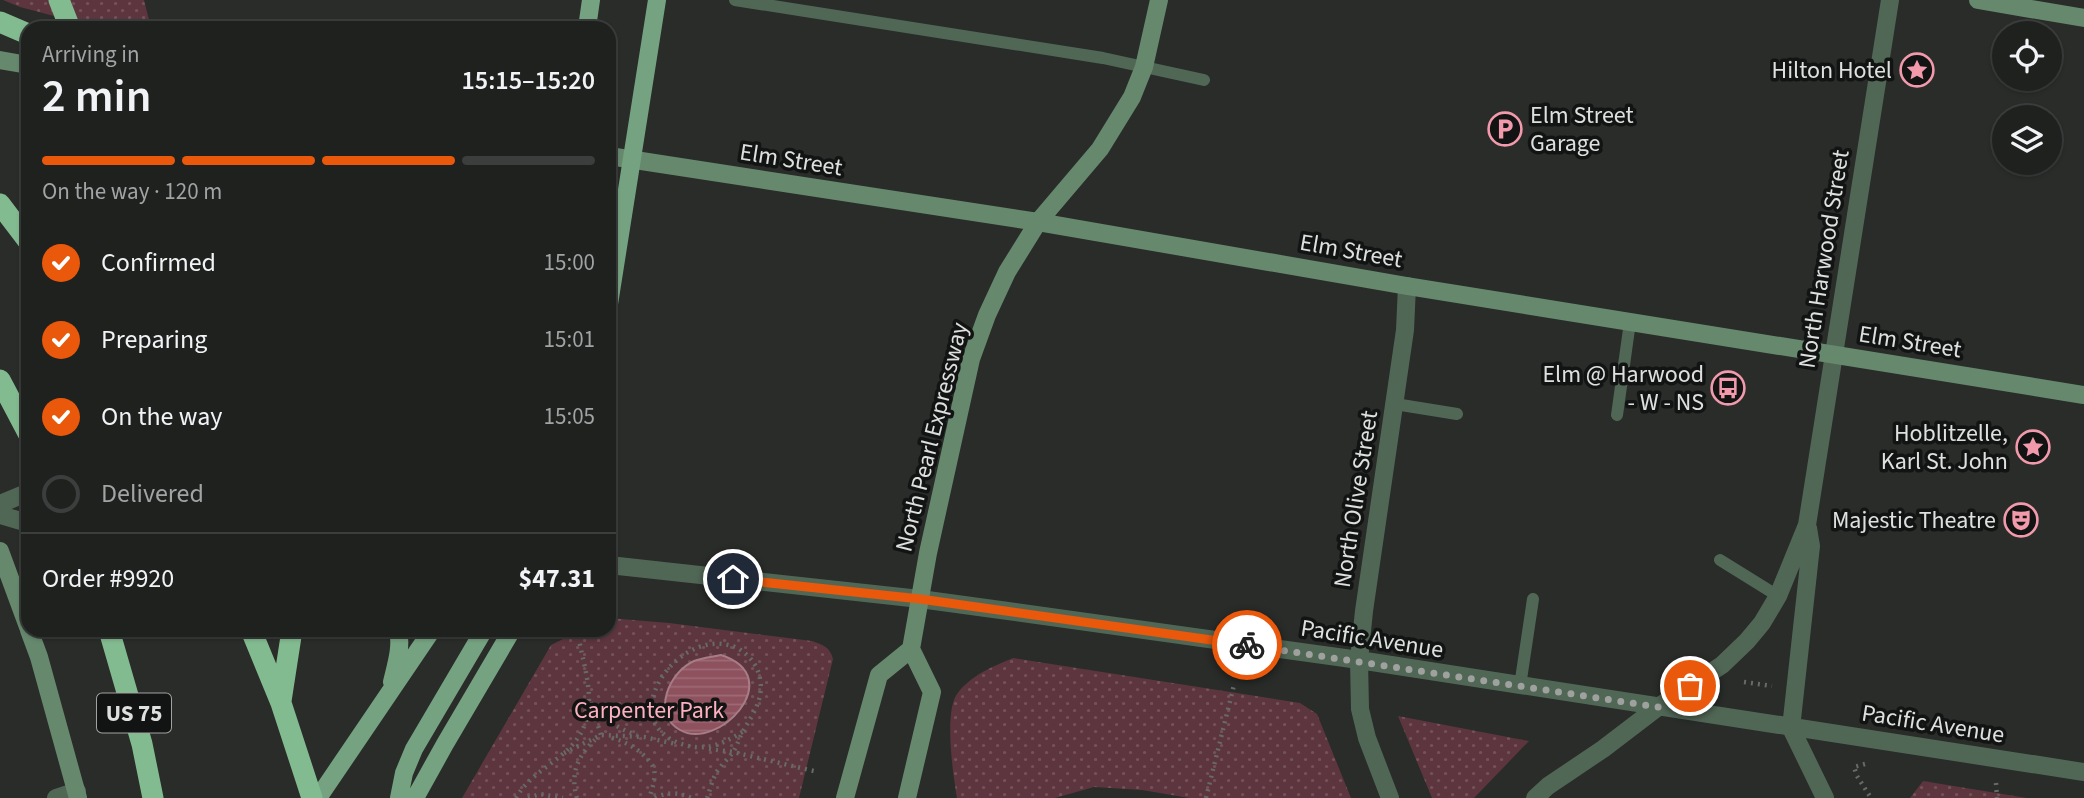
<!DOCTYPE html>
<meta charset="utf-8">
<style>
:root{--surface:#1f211f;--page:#2c2e2c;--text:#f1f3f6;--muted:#a1a3a4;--line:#3c3e3d;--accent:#ea580c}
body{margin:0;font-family:"Source Sans 3",sans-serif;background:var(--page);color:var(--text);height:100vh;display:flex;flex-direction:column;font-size:26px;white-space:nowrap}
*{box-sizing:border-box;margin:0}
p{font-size:23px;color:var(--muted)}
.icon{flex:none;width:38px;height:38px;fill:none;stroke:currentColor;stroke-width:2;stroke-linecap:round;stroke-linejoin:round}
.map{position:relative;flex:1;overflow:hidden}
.sheet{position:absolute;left:21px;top:21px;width:595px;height:616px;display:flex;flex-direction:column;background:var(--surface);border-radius:21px;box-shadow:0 2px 5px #0004,0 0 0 2px var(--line)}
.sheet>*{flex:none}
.controls{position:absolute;left:1992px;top:21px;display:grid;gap:14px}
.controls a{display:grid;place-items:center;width:70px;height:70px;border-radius:50%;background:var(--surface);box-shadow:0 2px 5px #0004,0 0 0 2px var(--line);font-size:35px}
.pin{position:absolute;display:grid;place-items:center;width:60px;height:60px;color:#fff;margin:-30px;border:4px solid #fff;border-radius:50%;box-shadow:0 2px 7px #0007}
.courier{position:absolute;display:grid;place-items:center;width:70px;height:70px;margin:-35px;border:5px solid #ea580c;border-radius:50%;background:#fff;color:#222;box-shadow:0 2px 9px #0007}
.overview em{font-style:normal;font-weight:600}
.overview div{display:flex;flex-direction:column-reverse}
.overview{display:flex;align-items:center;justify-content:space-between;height:119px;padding:0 21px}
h1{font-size:46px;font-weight:600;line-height:52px}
.bar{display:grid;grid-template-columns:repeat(4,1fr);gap:10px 7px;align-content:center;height:84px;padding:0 21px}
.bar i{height:9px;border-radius:5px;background:var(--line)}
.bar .selected{background:var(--accent)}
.bar p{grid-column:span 4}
.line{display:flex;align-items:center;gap:18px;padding:0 21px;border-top:2px solid var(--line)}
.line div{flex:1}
ol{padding:0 21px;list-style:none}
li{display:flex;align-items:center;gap:21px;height:77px}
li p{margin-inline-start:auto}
li .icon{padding:7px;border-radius:50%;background:var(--accent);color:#fff;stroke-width:4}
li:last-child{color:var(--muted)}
li i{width:38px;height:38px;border:4px solid var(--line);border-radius:50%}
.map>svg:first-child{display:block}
.park{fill:url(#park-dots)}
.water{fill:url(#water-rules);stroke:#a67c85;stroke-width:2}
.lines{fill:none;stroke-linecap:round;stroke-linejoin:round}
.path{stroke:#676a68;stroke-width:4.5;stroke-dasharray:2 5;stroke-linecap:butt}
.service{stroke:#516756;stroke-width:12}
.minor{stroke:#516756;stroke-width:18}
.tertiary{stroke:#516756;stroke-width:18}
.secondary{stroke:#66896e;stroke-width:18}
.primary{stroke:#75a381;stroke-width:18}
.motorway{stroke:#83bb91;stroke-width:21}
.done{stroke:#9fa19f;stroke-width:7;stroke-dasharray:0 12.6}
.route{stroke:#ea580c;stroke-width:9}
.labels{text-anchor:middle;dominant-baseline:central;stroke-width:7;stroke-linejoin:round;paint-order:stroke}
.shield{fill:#121413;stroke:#a1a3a2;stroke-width:2}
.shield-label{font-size:23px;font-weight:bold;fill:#dee0df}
.poi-label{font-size:24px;fill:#dee0df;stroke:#121413;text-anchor:end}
.street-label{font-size:24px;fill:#dee0df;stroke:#121413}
.park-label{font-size:24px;fill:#fdb1c0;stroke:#121413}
</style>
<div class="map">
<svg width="2084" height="798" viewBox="0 0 2084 798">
<defs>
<pattern id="park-dots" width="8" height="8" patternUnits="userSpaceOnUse" patternTransform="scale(1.75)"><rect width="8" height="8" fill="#5d353e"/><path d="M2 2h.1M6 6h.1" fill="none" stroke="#745259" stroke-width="1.8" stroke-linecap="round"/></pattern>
<pattern id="water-rules" width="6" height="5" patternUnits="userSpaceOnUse" patternTransform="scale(1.75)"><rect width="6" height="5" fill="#8e515e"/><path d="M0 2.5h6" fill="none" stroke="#9d6a75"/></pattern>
</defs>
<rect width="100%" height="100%" fill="#292c29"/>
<path class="park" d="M 3,0 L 144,0 L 151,28 L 99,28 L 20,7 Z
M 609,618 L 669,623 L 812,641 C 823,645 830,647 833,659 L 799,798 L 462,798 L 551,645 L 581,630 L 609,630 Z
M 1013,658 L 1300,703 L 1317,714 L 1351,798 L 1189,798 L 1142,790 L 1094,787 L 1055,798 L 957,798 C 953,775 944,712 957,694 C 971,675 992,667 1013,658 Z
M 1398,716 L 1529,741 L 1474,798 L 1432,798 Z
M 1923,781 L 2027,798 L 1910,798 Z"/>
<path class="water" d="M 721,655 C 789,677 718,752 680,730 C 651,714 669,672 694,661 C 702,658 712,657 721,655 Z"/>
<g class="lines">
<path class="path" d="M 1744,682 L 1772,686
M 591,703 C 605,719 616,728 637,735
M 592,706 L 601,735
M 612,738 C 626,741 649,755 654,769 C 656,778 652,790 649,798
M 709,749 L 733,752 L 818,772
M 564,753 L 601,735 L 644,737 L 676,744
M 1865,764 L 1854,767 L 1857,776 L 1871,798
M 1996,783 L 1997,798
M 516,798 C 528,777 547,768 564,753 C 605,718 585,675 577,630
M 528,798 L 540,794 L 563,798
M 577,798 C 570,775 577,756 595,740
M 655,798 C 667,791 680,793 692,798
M 707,798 C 710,790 712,781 716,773 C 721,765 728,759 733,752 C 737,746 739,739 742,733 C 752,715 764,700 760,679 C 758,666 750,656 739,649 C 683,620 612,718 679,743 C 704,753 723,744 744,731
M 1206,798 L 1234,685"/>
<path class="service" d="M 735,0 L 1103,58 L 1204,80
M 1395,404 L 1457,414
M 1617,415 L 1630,322
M 1720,560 L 1778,596
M 1520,686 L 1533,599"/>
<path class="minor" d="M 56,798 L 77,791"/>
<path class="tertiary" d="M 0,504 L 24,494 L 28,494
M 0,515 L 28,523
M 1808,528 L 1811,546 L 1791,728 L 1825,798
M 609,565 L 920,599 L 986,608 L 1359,660 L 2084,772
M 1390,798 L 1367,738 L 1360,709 L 1359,660 L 1364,611 L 1405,330 L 1407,286
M 1535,798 L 1548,786 L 1603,749 L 1658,707 L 1722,665 L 1747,641 L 1762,623 L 1778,596 L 1807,525 L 1890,0"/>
<path class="secondary" d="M 1978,0 L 2084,18
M 0,60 L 28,65
M 609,156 L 1038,222 L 1407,286 L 2084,395
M 0,551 L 28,627
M 29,630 L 39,657 L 78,798
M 845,798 L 879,675 L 911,649
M 907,798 L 932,692 L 911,649 L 928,553 L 971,359 L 987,315 L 1007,272 L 1038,222 L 1100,149 L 1132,97 L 1144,67 L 1159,0"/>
<path class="primary" d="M 587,28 L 591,0
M 609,304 L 657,0
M 392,682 C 396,665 402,647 398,630
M 318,798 L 432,630
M 399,798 L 404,773 L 414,749 L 484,630
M 415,798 L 445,744 L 512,630"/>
<path class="motorway" d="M 59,0 L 70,28
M 0,22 L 28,34
M 0,204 L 28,241
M 0,380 L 28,433
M 109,630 L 142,744 L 153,798
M 251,630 L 281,703 L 312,798
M 281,701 L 292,630"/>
</g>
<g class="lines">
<path class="done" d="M 1247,645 L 1658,707 L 1690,686"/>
<path class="route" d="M 733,579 L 920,599 L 1247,645"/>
</g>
<defs>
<symbol id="sight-ring" viewBox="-11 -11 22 22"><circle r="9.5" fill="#121413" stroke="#f29aac" stroke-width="1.5"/><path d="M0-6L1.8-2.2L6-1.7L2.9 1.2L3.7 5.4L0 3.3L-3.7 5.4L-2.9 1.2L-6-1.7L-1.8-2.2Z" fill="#f29aac"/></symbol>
<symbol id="parking-ring" viewBox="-11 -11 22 22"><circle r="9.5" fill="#121413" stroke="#f29aac" stroke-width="1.5"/><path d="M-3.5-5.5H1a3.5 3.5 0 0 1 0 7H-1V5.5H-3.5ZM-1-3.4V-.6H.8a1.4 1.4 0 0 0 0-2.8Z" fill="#f29aac"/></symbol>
<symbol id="bus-ring" viewBox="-11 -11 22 22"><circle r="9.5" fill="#121413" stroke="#f29aac" stroke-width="1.5"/><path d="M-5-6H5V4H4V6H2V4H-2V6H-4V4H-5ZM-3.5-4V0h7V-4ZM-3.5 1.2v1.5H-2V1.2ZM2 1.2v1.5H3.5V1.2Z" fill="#f29aac"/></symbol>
<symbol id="theatre-ring" viewBox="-11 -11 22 22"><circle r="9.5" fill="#121413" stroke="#f29aac" stroke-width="1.5"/><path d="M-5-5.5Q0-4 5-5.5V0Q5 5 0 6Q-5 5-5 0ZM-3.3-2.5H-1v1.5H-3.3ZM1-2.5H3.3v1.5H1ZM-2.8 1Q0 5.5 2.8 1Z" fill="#f29aac"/></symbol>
</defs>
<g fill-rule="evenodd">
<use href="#sight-ring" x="1898" y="51" width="38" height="38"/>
<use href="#parking-ring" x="1486" y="110" width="38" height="38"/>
<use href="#bus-ring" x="1709" y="369" width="38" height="38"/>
<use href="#sight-ring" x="2014" y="428" width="38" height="38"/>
<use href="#theatre-ring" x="2002" y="501" width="38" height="38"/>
</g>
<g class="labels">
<rect class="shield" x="97" y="693.5" width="74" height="39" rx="5"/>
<g class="shield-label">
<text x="134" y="713">US 75</text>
</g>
<g class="poi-label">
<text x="1892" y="70">Hilton Hotel</text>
<text x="1530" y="115" text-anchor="start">Elm Street<tspan x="1530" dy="28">Garage</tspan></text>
<text x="1704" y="374">Elm @ Harwood<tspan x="1704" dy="28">- W - NS</tspan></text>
<text x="2008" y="433">Hoblitzelle,<tspan x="2008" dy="28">Karl St. John</tspan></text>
<text x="1996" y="520">Majestic Theatre</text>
</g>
<g class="street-label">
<text transform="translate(791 160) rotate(9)">Elm Street</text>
<text transform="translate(1351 251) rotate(10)">Elm Street</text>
<text transform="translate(1824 259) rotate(-81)">North Harwood Street</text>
<text transform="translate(1910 342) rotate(9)">Elm Street</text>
<text transform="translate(932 437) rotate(-76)">North Pearl Expressway</text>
<text transform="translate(1356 499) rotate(-81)">North Olive Street</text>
<text transform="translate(1372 639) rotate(9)">Pacific Avenue</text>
<text transform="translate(1933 724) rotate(9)">Pacific Avenue</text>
</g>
<g class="park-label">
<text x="649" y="710">Carpenter Park</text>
</g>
</g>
</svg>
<div class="controls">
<a><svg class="icon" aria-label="locate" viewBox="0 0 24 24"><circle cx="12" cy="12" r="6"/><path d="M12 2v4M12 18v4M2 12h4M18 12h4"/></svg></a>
<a><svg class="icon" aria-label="layers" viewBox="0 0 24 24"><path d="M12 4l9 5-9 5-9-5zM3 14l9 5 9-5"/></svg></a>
</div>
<div class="pin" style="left:1690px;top:686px;background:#ea580c"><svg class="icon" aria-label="bag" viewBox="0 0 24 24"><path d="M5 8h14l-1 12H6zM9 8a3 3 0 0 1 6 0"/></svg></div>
<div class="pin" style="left:733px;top:579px;background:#1f2937"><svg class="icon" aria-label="home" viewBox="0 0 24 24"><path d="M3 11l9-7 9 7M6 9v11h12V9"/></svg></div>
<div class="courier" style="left:1247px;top:645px"><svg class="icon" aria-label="bike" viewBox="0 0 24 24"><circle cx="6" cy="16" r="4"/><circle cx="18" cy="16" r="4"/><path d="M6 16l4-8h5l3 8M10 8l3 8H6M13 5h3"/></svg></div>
<section class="sheet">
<div class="overview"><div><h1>2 min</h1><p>Arriving in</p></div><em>15:15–15:20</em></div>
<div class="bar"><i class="selected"></i><i class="selected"></i><i class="selected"></i><i></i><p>On the way · 120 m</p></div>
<ol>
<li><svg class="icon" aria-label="check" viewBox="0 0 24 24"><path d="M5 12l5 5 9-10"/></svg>Confirmed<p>15:00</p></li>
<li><svg class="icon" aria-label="check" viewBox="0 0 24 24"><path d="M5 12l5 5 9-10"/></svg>Preparing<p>15:01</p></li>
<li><svg class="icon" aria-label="check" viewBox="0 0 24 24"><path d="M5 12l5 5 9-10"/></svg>On the way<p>15:05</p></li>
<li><i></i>Delivered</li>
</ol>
<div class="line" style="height:91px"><div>Order #9920</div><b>$47.31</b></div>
</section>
</div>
